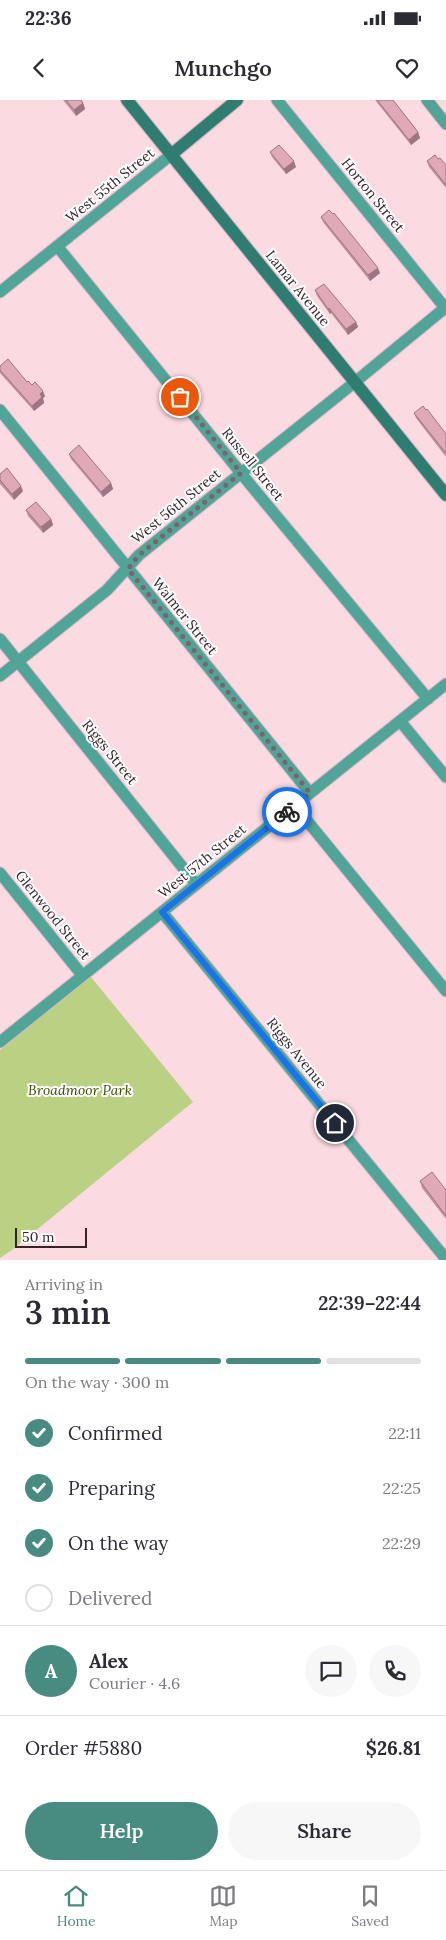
<!DOCTYPE html>
<meta charset="utf-8">
<style>
:root{--surface:#fff;--page:#f7f7f7;--text:#2b2b33;--muted:#7c7c81;--line:#e1e1e2;--accent:#478b81}
body{margin:0;font-family:Lora,serif;background:var(--page);color:var(--text);height:100vh;display:flex;flex-direction:column;font-size:19px;white-space:nowrap}
*{box-sizing:border-box;margin:0}
p{font-size:16px;color:var(--muted)}
.icon{flex:none;width:28px;height:28px;fill:none;stroke:currentColor;stroke-width:2;stroke-linecap:round;stroke-linejoin:round}
.map{position:relative;height:1160px;overflow:hidden}
.drawer{display:flex;flex-direction:column;background:var(--surface);flex:1}
.drawer>*{flex:none}
.scale{position:absolute;left:15px;bottom:12px;width:72px;box-sizing:border-box;padding-left:5px;border:2px solid #372228;border-top:0;font-size:14px;line-height:18px;white-space:nowrap;color:#372228;-webkit-text-stroke:4px #fff;paint-order:stroke}
.pin{position:absolute;display:grid;place-items:center;width:42px;height:42px;color:#fff;margin:-21px;border:2px solid #fff;border-radius:50%;box-shadow:0 1px 5px #0007}
.courier{position:absolute;display:grid;place-items:center;width:50px;height:50px;margin:-25px;border:4px solid #1a73e8;border-radius:50%;background:#fff;color:#222;box-shadow:0 1px 6px #0007}
.head em{font-style:normal;font-weight:600}
.head div{display:flex;flex-direction:column-reverse}
.head{display:flex;align-items:center;justify-content:space-between;height:85px;padding:0 25px}
h1{font-size:32px;font-weight:600;line-height:38px}
.bar{display:grid;grid-template-columns:repeat(4,1fr);gap:8px 5px;align-content:center;height:60px;padding:0 25px}
.bar i{height:6px;border-radius:4px;background:var(--line)}
.bar .on{background:var(--accent)}
.bar p{grid-column:span 4}
.line{display:flex;align-items:center;gap:12px;padding:0 25px;border-top:1px solid var(--line)}
.line div{flex:1}
.round{display:grid;place-items:center;flex:none;width:52px;height:52px;border-radius:26px;background:var(--page)}
ol{padding:0 25px;list-style:none}
li{display:flex;align-items:center;gap:15px;height:55px}
li p{margin-inline-start:auto}
li .icon{padding:5px;border-radius:50%;background:var(--accent);color:#fff;stroke-width:4}
li:last-child{color:var(--muted)}
li i{width:28px;height:28px;border:2px solid var(--line);border-radius:50%}
.primary-button{display:flex;gap:10px;margin-top:auto;padding:10px 25px}
.primary-button a{flex:1;height:58px;border-radius:30px;background:var(--accent);color:#fff;font-size:20px;font-weight:600;line-height:58px;text-align:center}
.primary-button a+a{background:var(--page);color:var(--text)}
.status{display:flex;justify-content:space-between;align-items:center;height:35px;padding:0 25px;background:var(--surface);direction:ltr}
.status svg{height:14px;fill:currentColor}
header{display:flex;justify-content:space-between;align-items:center;height:65px;padding:0 25px;background:var(--surface);font-size:22px;font-weight:600}
.tab-bar{display:flex;justify-content:space-around;align-items:center;height:70px;border-top:1px solid var(--line);background:var(--surface);font-size:14px;color:var(--muted)}
.tab-bar a{display:grid;justify-items:center;gap:2px}
.tab-bar .on{color:var(--accent)}
.map>svg:first-child{display:block}
.green{fill:#bad183}
.lines{fill:none;stroke-linecap:round;stroke-linejoin:round}
.street-casing{stroke:#d5b5bd;stroke-width:13}
.secondary-casing{stroke:#d5b5bd;stroke-width:14}
.street{stroke:#50a598;stroke-width:11}
.secondary{stroke:#2f7c71;stroke-width:12}
.wall{fill:#c0919d}
.shaded-wall{fill:#9c7680}
.building{fill:#dfa9b7;stroke:#9c7680}
.done{stroke:#7c6269;stroke-width:5;stroke-dasharray:0 9}
.route{stroke:#1a73e8;stroke-width:6}
.labels{text-anchor:middle;dominant-baseline:central;stroke-width:4;stroke-linejoin:round;paint-order:stroke}
.street-label{font-size:14px;fill:#372228;stroke:#fff}
.park-label{font-size:14px;font-style:italic;fill:#3d4d00;stroke:#fff}
</style>
<div class="status"><b>22:36</b><svg viewBox="0 0 49 12"><path d="M0 12V9h3v3zM5 12V6h3v6zM10 12V3h3v9zM15 12V0h3v12zM26 1h20v11H26zM47 4h2v5h-2z"/></svg></div>
<header><svg class="icon" aria-label="back" viewBox="0 0 24 24"><path d="M15 5l-7 7 7 7"/></svg>Munchgo<svg class="icon" aria-label="heart" viewBox="0 0 24 24"><path d="M12 20l-8-8c-3-5 5-10 8-4 3-6 11-1 8 4z"/></svg></header>
<div class="map">
<svg width="446" height="1160" viewBox="0 0 446 1160">
<rect width="100%" height="100%" fill="#fcdae2"/>
<path class="green" d="M 91,877 L 193,1002 L 12,1150 L 0,1158 L 0,950 Z"/>
<g class="lines">
<defs>
<path id="street" d="M 277,0 L 446,209
M 427,0 L 446,24
M 57,146 L 249,383 L 428,599
M 0,192 L 172,54
M 0,310 L 310,693
M 0,539 L 196,784
M 0,576 L 107,490 L 139,455 L 355,282 L 446,207
M 400,621 L 446,677
M 295,706 L 446,891
M 0,773 L 82,875
M 162,812 L 446,1159
M 0,942 L 446,584"/>
<path id="secondary" d="M 127,0 L 446,395
M 172,54 L 237,0"/>
</defs>
<use href="#street" class="street-casing"/>
<use href="#secondary" class="secondary-casing"/>
<use href="#street" class="street"/>
<use href="#secondary" class="secondary"/>
</g>
<path class="wall" d="M 63,0 L 81,0 L 83,3 L 85,9 L 76,16 Z
M 375,0 L 393,0 L 418,32 L 420,38 L 411,45 Z
M 270,52 L 296,67 L 286,74 L 272,57 Z
M 427,61 L 446,65 L 446,88 L 429,67 Z
M 321,117 L 380,173 L 370,181 L 323,122 Z
M 315,190 L 356,222 L 358,227 L 348,235 L 331,213 L 330,214 L 317,196 Z
M 0,266 L 32,285 L 45,296 L 43,298 L 44,303 L 34,311 L 0,273 Z
M 414,313 L 446,334 L 446,357 L 416,318 Z
M 69,354 L 111,383 L 113,389 L 103,397 L 71,359 Z
M 0,374 L 23,391 L 14,400 L 0,384 Z
M 26,410 L 51,419 L 53,425 L 43,433 L 28,416 Z
M 420,1081 L 446,1090 L 446,1119 L 422,1088 Z"/>
<path class="shaded-wall" d="M 83,3 L 85,9 L 76,16 L 74,10 Z
M 418,32 L 420,38 L 411,45 L 409,40 Z
M 294,61 L 296,67 L 286,74 L 284,69 Z
M 378,168 L 380,173 L 370,181 L 368,175 Z
M 329,208 L 331,213 L 330,214 L 328,209 Z
M 356,222 L 358,227 L 348,235 L 346,229 Z
M 43,291 L 45,296 L 43,298 L 44,303 L 34,311 L 32,306 L 40,294 Z
M 111,383 L 113,389 L 103,397 L 101,392 Z
M 21,386 L 23,391 L 14,400 L 12,394 Z
M 51,419 L 53,425 L 43,433 L 41,427 Z"/>
<path class="building" d="M 66,0 L 81,0 L 83,3 L 74,10 Z
M 377,0 L 393,0 L 418,32 L 409,40 Z
M 279,45 L 294,61 L 284,69 L 270,52 Z
M 435,55 L 438,59 L 440,58 L 446,65 L 446,85 L 427,61 Z
M 329,110 L 333,114 L 334,113 L 378,168 L 368,175 L 321,117 Z
M 324,184 L 356,222 L 346,229 L 329,208 L 328,209 L 315,190 Z
M 8,259 L 27,282 L 28,281 L 32,285 L 35,282 L 43,291 L 40,294 L 42,297 L 32,306 L 0,270 L 0,266 Z
M 423,306 L 426,310 L 427,309 L 446,334 L 446,352 L 445,352 L 414,313 Z
M 79,345 L 111,383 L 101,392 L 69,354 Z
M 7,368 L 21,386 L 12,394 L 0,380 L 0,374 Z
M 36,402 L 51,419 L 41,427 L 26,410 Z
M 432,1072 L 446,1090 L 446,1116 L 420,1081 Z"/>
<g class="lines">
<path class="done" d="M 180,297 L 241,373 L 139,455 L 128,469 L 310,693 L 287,712"/>
<path class="route" d="M 287,712 L 162,812 L 335,1023"/>
</g>
<g class="labels">
<g class="street-label">
<text transform="translate(110 85) rotate(-39)">West 55th Street</text>
<text transform="translate(373 95) rotate(51)">Horton Street</text>
<text transform="translate(298 188) rotate(51)">Lamar Avenue</text>
<text transform="translate(253 364) rotate(51)">Russell Street</text>
<text transform="translate(176 406) rotate(-39)">West 56th Street</text>
<text transform="translate(185 516) rotate(51)">Walmer Street</text>
<text transform="translate(110 652) rotate(51)">Riggs Street</text>
<text transform="translate(202 761) rotate(-39)">West 57th Street</text>
<text transform="translate(53 815) rotate(51)">Glenwood Street</text>
<text transform="translate(297 953) rotate(51)">Riggs Avenue</text>
</g>
<g class="park-label">
<text x="80" y="990">Broadmoor Park</text>
</g>
</g>
</svg>
<div class="scale">50 m</div>
<div class="pin" style="left:180px;top:297px;background:#ea580c"><svg class="icon" aria-label="bag" viewBox="0 0 24 24"><path d="M5 8h14l-1 12H6zM9 8a3 3 0 0 1 6 0"/></svg></div>
<div class="pin" style="left:335px;top:1023px;background:#1f2937"><svg class="icon" aria-label="home" viewBox="0 0 24 24"><path d="M3 11l9-7 9 7M6 9v11h12V9"/></svg></div>
<div class="courier" style="left:287px;top:712px"><svg class="icon" aria-label="bike" viewBox="0 0 24 24"><circle cx="6" cy="16" r="4"/><circle cx="18" cy="16" r="4"/><path d="M6 16l4-8h5l3 8M10 8l3 8H6M13 5h3"/></svg></div>
</div>
<section class="drawer">
<div class="head"><div><h1>3 min</h1><p>Arriving in</p></div><em>22:39–22:44</em></div>
<div class="bar"><i class="on"></i><i class="on"></i><i class="on"></i><i></i><p>On the way · 300 m</p></div>
<ol>
<li><svg class="icon" aria-label="check" viewBox="0 0 24 24"><path d="M5 12l5 5 9-10"/></svg>Confirmed<p>22:11</p></li>
<li><svg class="icon" aria-label="check" viewBox="0 0 24 24"><path d="M5 12l5 5 9-10"/></svg>Preparing<p>22:25</p></li>
<li><svg class="icon" aria-label="check" viewBox="0 0 24 24"><path d="M5 12l5 5 9-10"/></svg>On the way<p>22:29</p></li>
<li><i></i>Delivered</li>
</ol>
<div class="line" style="height:90px"><b class="round" style="background:var(--accent);color:#fff">A</b><div><b>Alex</b><p>Courier · 4.6</p></div><a class="round"><svg class="icon" aria-label="chat" viewBox="0 0 24 24"><path d="M4 5h16v11H9l-5 4z"/></svg></a><a class="round"><svg class="icon" aria-label="phone" viewBox="0 0 24 24"><path d="M5 4h4l2 5-3 2q2 4 5 5l2-3 5 2v4C11 20 4 13 5 4z"/></svg></a></div>
<div class="line" style="height:65px"><div>Order #5880</div><b>$26.81</b></div>
<div class="primary-button"><a>Help</a><a>Share</a></div>
</section>
<nav class="tab-bar">
<a class="on"><svg class="icon" aria-label="home" viewBox="0 0 24 24"><path d="M3 11l9-7 9 7M6 9v11h12V9"/></svg>Home</a>
<a><svg class="icon" aria-label="map" viewBox="0 0 24 24"><path d="M3 6l6-2 6 2 6-2v14l-6 2-6-2-6 2zM9 4v14M15 6v14"/></svg>Map</a>
<a><svg class="icon" aria-label="saved" viewBox="0 0 24 24"><path d="M7 4h10v16l-5-4-5 4z"/></svg>Saved</a>
</nav>
